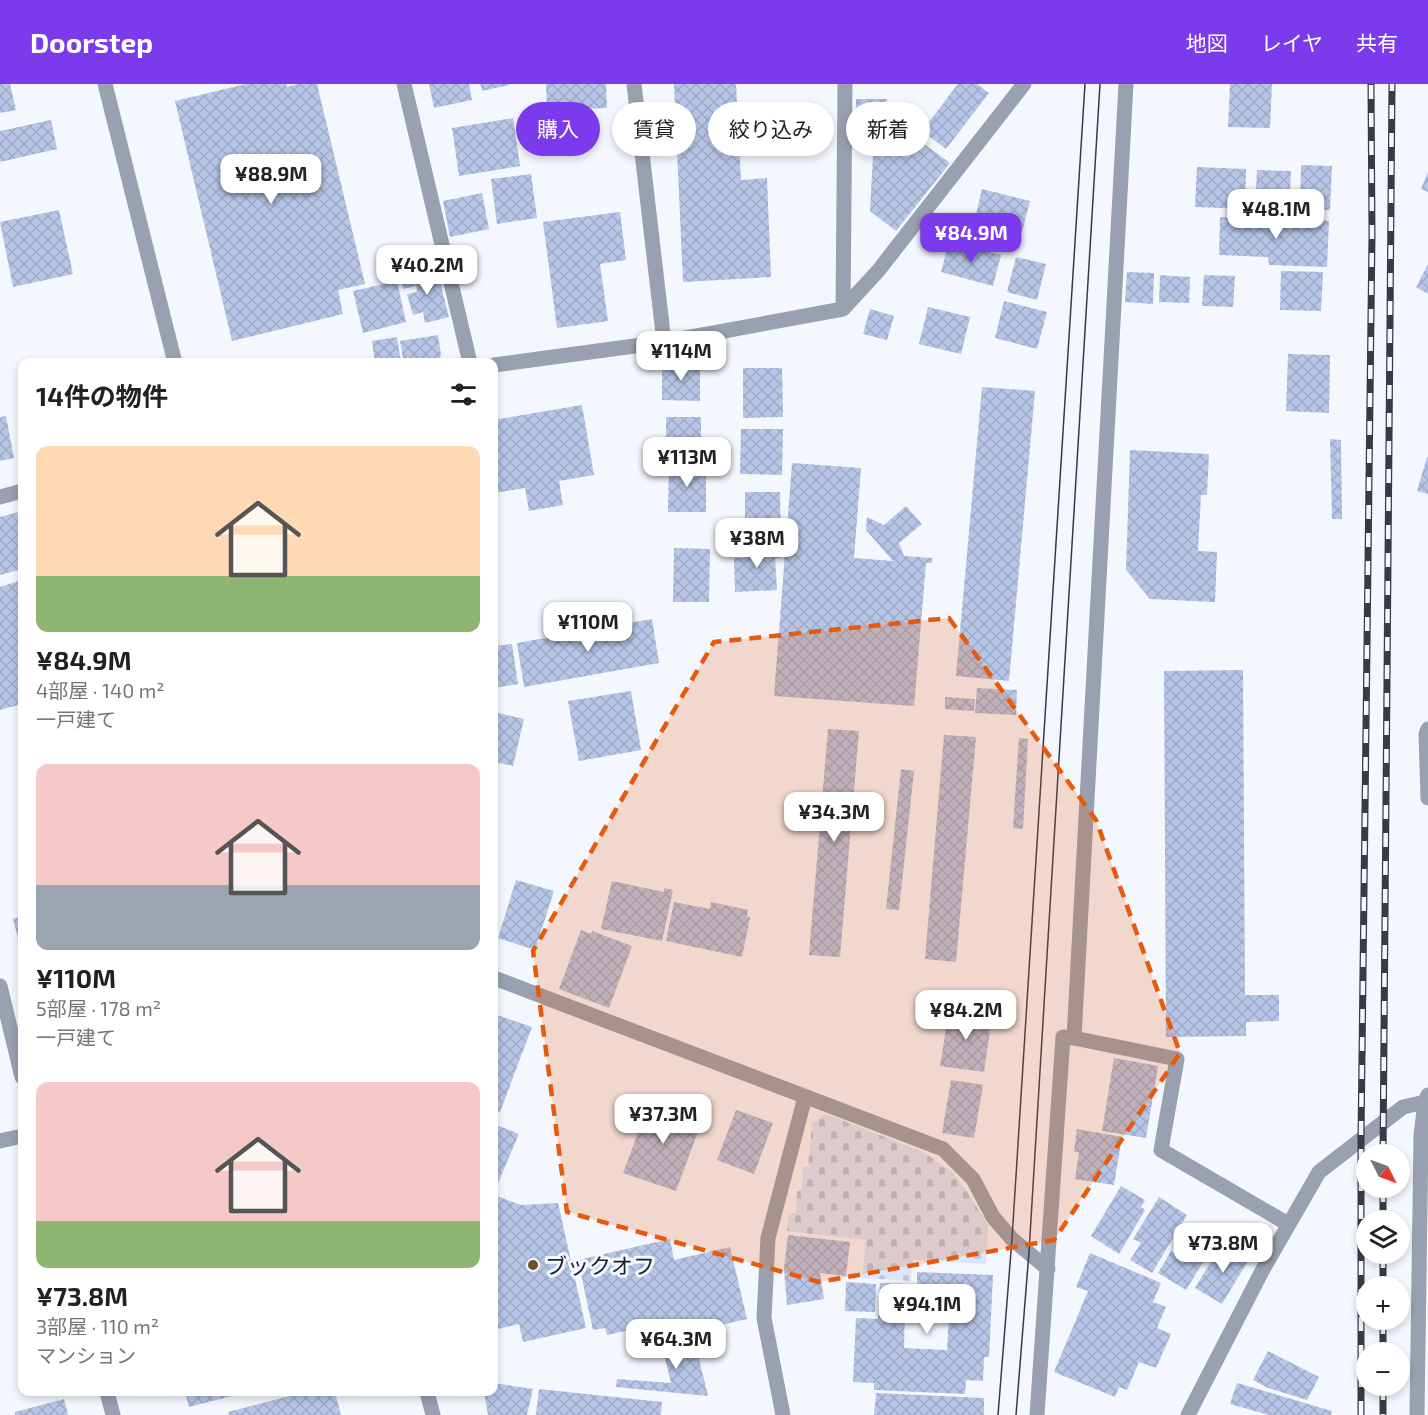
<!DOCTYPE html>
<html lang="ja">
<head>
<meta charset="utf-8">
<style>
  :root { --surface:#fff; --page:#f6f6f6; --text:#202124; --muted:#757577; --accent:#7c3aed }
  body { margin:0; font-family:"Exo 2","Noto Sans JP",sans-serif; background:var(--page); color:var(--text); height:100vh; display:flex; flex-direction:column; font-size:22px; white-space:nowrap }
  * { box-sizing:border-box; margin:0 }
  p { font-size:20px; color:var(--muted) }
  .icon { flex:none; width:33px; height:33px; fill:none; stroke:currentColor; stroke-width:2; stroke-linecap:round; stroke-linejoin:round }
  .map { position:relative; flex:1; overflow:hidden }
  .sheet { position:absolute; left:18px; top:274px; width:480px; height:1038px; display:flex; flex-direction:column; background:var(--surface); border-radius:12px; box-shadow:0 3px 9px #0003 }
  .sheet>* { flex:none }
  .hud { position:absolute; left:516px; top:18px; width:570px; height:54px; display:flex; gap:12px }
  .needle { width:39px; rotate:132deg }
  .buttons { position:absolute; left:1356px; top:1060px; display:grid; gap:12px }
  .buttons a { display:grid; place-items:center; width:54px; height:54px; border-radius:50%; background:var(--surface); box-shadow:0 3px 9px #0003; font-size:30px }
  .price { position:absolute; translate:-50% -51px; padding:0 14px; border-radius:12px; background:#fff; color:#222; font-size:20px; line-height:39px; filter:drop-shadow(0 2px 3px #0008) }
  .price::after { content:''; position:absolute; left:50%; top:36px; width:18px; height:14px; margin-left:-9px; background:inherit; clip-path:polygon(0 0,100% 0,50% 100%) }
  .price.on { background:var(--accent); color:#fff }
  ul { padding:0; list-style:none }
  li { display:grid; align-content:center; gap:12px; height:318px; padding:0 18px }
  li span { display:grid; place-items:center; height:186px; border-radius:12px; color:#555 }
  li>.icon { margin-inline-start:auto }
  span .icon { width:108px; height:108px; fill:#fffc; stroke-width:1 }
  li b { font-size:26px }
  h2 { display:flex; justify-content:space-between; align-items:center; height:72px; padding:0 18px; font-size:26px }
  .chip { padding:0 21px; border-radius:27px; background:var(--surface); box-shadow:0 3px 9px #0003; font-size:21px; line-height:54px }
  .chip.on { background:var(--accent); color:#fff }
  header { display:flex; align-items:center; gap:36px; box-sizing:border-box; height:84px; padding:0 30px; background:var(--accent); color:#fff }
  header strong { font-size:28px }
  nav { display:flex; gap:33px; margin-inline-start:auto; font-size:21px }
  .map>svg:first-child { display:block }
  .cemetery { fill:url(#cemetery-stones) }
  .building { fill:url(#building-cross-hatch); fill-rule:evenodd }
  .lines { fill:none; stroke-linecap:round; stroke-linejoin:round }
  .minor { stroke:#99a0af; stroke-width:15 }
  .tram { stroke:#363b46; stroke-width:1.5 }
  .rail-casing { stroke:#363b46; stroke-width:7 }
  .rail { stroke:#f4f7fe; stroke-width:4.5; stroke-dasharray:14; stroke-linecap:butt }
  .marked { fill:#e8590c; fill-opacity:0.2; stroke:#e8590c; stroke-width:4.5; stroke-dasharray:12 8; stroke-linejoin:round }
  .poi-dot { fill:#685322; stroke:#f4f7fe; stroke-width:2 }
  .labels { text-anchor:middle; dominant-baseline:central; stroke-width:6; stroke-linejoin:round; paint-order:stroke }
  .poi-label { font-size:22px; fill:#1a1f2b; stroke:#f4f7fe; text-anchor:start }
</style>
</head>
<body>
<header>
<strong>Doorstep</strong>
<nav><a>地図</a><a>レイヤ</a><a>共有</a></nav>
</header>
<div class="map">
<svg width="1428" height="1331" viewBox="0 0 1428 1331">
  <defs>
    <pattern id="cemetery-stones" width="16" height="16" patternUnits="userSpaceOnUse" patternTransform="scale(1.5)"><rect width="16" height="16" fill="#dbe6fe"/><path d="M2 7V4a2 2 0 0 1 4 0v3zM10 15v-3a2 2 0 0 1 4 0v3z" fill="#bbc5da"/></pattern>
    <pattern id="building-cross-hatch" width="8" height="8" patternUnits="userSpaceOnUse" patternTransform="scale(1.5)"><rect width="8" height="8" fill="#b7c6e7"/><path d="M0 0l8 8M0 8l8-8" fill="none" stroke="#9daac6"/></pattern>
  </defs>
  <rect width="100%" height="100%" fill="#f4f7fe"/>
  <path class="cemetery" d="M826,1030L923,1068L952,1088L964,1103L988,1141L986,1180L913,1176L911,1197L862,1194L866,1156L787,1147L789,1129H796L797,1107L802,1106L803,1083H808L812,1039Z"/>
  <path class="building" d="M0,0H10L16,26L0,29Z
    M246,0H286L287,3L298,0H317L365,200L338,206L343,230L232,257L175,17Z
    M429,0H469L472,16L434,24Z
    M480,0H509V1L482,7Z
    M546,0H606L607,24L547,26Z
    M674,0H736L741,96L767,94L771,193L683,198Z
    M958,0H977L989,9L946,65L922,47Z
    M1230,0H1272L1270,44L1228,43Z
    M856,15H887L886,38L856,37Z
    M513,34L520,82L459,92L452,44Z
    M51,36L57,65L0,78V47Z
    M874,54L923,59L950,79L896,147L870,127Z
    M1301,81L1332,82L1330,126L1300,125Z
    M1197,83L1246,85L1245,125L1195,123Z
    M1257,86L1291,87L1289,125L1255,124Z
    M1428,88V108L1421,105Z
    M531,90L537,134L497,140L491,95Z
    M982,105L1030,117L1020,155L973,143Z
    M482,109L489,145L450,153L443,117Z
    M59,126L73,190L13,203L0,138Z
    M620,128L626,176L600,180L608,237L557,244L543,138Z
    M1220,133L1329,137L1327,183L1269,181L1268,173L1219,171Z
    M949,158L1001,171L993,202L941,188Z
    M1016,173L1046,180L1037,216L1007,208Z
    M1428,180V210L1416,203Z
    M437,186L449,233L425,239L423,228L413,231L407,210L417,208L416,202L403,205L401,195Z
    M1281,187L1323,188L1321,227L1280,226Z
    M1127,188L1154,189L1153,220L1125,218Z
    M1160,191L1190,193L1189,219L1159,218Z
    M1204,191L1235,192L1233,223L1202,222Z
    M397,197L406,238L363,249L353,207Z
    M1004,217L1047,228L1037,265L995,254Z
    M928,223L970,233L961,270L919,260Z
    M870,225L894,232L887,256L863,250Z
    M438,251L441,271L437,279H404L400,257Z
    M397,253L401,279H375L372,257Z
    M1288,270L1330,271L1329,329L1286,327Z
    M662,279H700V317L662,316Z
    M743,284H782L783,333L743,334Z
    M982,303L1035,307L1009,597L956,592Z
    M582,321L594,391L559,397L563,421L529,427L525,404L494,409V336Z
    M6,332L14,374L0,377V333Z
    M666,333H701V372H666Z
    M741,345H783L782,391L740,390Z
    M1330,355L1341,356L1342,435H1332Z
    M1130,366L1209,370L1207,411H1201L1198,467L1217,468L1215,518L1150,515L1126,486Z
    M1427,373H1428V410L1417,407Z
    M669,379L706,380V428H668Z
    M792,379L861,384L854,474L893,477L866,446L867,433L884,441L906,422L922,440L899,459L904,472L932,474V479H926L914,622L774,612Z
    M745,408H780L781,458L745,459Z
    M22,427V485L0,491V433Z
    M779,461L780,474H775L777,506L735,508L734,474H745V463Z
    M674,464L710,465L709,518H673Z
    M22,496V620L0,626V503Z
    M652,535L659,579L524,603L517,559Z
    M512,560L518,600L494,604V562Z
    M1243,586L1245,911H1279V937L1246,938V952L1166,953L1164,587Z
    M977,604L1017,606L1016,631L975,629Z
    M631,607L641,666L579,677L568,617Z
    M945,613L975,615L974,627L945,625Z
    M494,628L524,635L513,682L494,678Z
    M828,645L859,647L840,873L809,871Z
    M944,651L976,653L956,878L925,875Z
    M1019,654L1028,655L1023,745L1013,744Z
    M901,685L914,687L899,826L886,825Z
    M516,796L554,807L535,866L498,854Z
    M612,797L664,808V804L673,806L662,857L601,845Z
    M674,818L710,825L711,818L748,826L747,833H750L742,873L666,857Z
    M22,832V870L13,835Z
    M581,846L591,850L592,847L632,862L609,924L559,905Z
    M949,926L992,932L984,988L940,982Z
    M494,930L532,943L500,1028L494,1026Z
    M1114,974L1158,982L1146,1054L1102,1047Z
    M951,996L983,1001L974,1054L942,1049Z
    M651,1014L703,1034L676,1107L623,1089Z
    M736,1026L773,1039L754,1090L717,1076Z
    M494,1040L519,1050L494,1108Z
    M1077,1045L1122,1053L1114,1101L1075,1095L1079,1068H1074Z
    M1121,1102L1145,1116L1141,1123L1145,1126L1119,1170L1091,1152Z
    M494,1111L521,1121L558,1119L586,1244L523,1258L519,1240L494,1246Z
    M1159,1113L1187,1131L1152,1189L1130,1176L1141,1159L1133,1155Z
    M1194,1139L1218,1154L1186,1206L1158,1189L1171,1167L1175,1170Z
    M788,1151L850,1158L846,1192L820,1189L824,1215L787,1221L784,1185Z
    M670,1155L674,1176L730,1163L747,1235L652,1257L648,1242L607,1251L605,1244L593,1246L578,1176Z
    M1230,1159L1251,1172L1222,1220L1195,1204L1212,1176L1218,1180Z
    M1090,1169L1161,1199L1153,1218L1166,1223L1157,1244L1171,1250L1156,1284L1139,1278L1127,1306L1119,1303L1115,1313L1054,1288L1088,1207L1076,1203Z
    M917,1188L993,1191L989,1273H984L983,1297L966,1296L965,1310L874,1306V1299L853,1298L856,1234L878,1235L880,1199L917,1200ZM905,1226H916V1230L949,1231L947,1266L904,1264Z
    M846,1198L876,1200L875,1228L845,1227Z
    M693,1250L708,1312L616,1303L617,1295L671,1299L661,1258Z
    M1268,1267L1319,1293L1307,1316L1268,1304L1253,1296Z
    M494,1299L533,1305L527,1331H488L484,1308H494Z
    M1237,1299L1332,1327L1331,1331H1269L1230,1320Z
    M539,1305L662,1318L661,1331H536Z
    M185,1308H235L236,1311L189,1323Z
    M305,1308H335L341,1331H229L228,1328Z
    M876,1309L984,1314V1331H874Z
    M64,1315L68,1331H15V1328Z"/>
  <g class="lines">
    <path class="minor" d="M105,0L175,279
      M404,0L470,279
      M634,0L664,258
      M843,225L845,0
      M494,281L664,258L843,225L878,187L1024,0
      M0,413L22,407
      M1428,645L1426,650L1428,714
      M494,894L943,1065L973,1095L993,1133L1012,1155L1048,1185
      M0,902L22,993
      M1074,954L1177,975L1161,1066L1288,1140
      M0,1057L22,1052
      M107,1308L113,1331
      M427,1308L433,1331
      M783,1331L764,1234L768,1154L805,1013
      M1037,1331L1063,953L1074,954L1126,0
      M1188,1331L1262,1187L1319,1088L1403,1023L1425,1018L1428,1011
      M1417,1331L1421,1051L1425,1018"/>
    <path class="tram" d="M998,1331L1012,1155L1085,0
      M1016,1331L1029,1168L1100,0"/>
    <defs>
      <path id="rail" d="M1383,1071L1392,0
        M1383,1104V1137
        M1383,1170V1203
        M1383,1236V1269
        M1383,1302V1331
        M1361,1331V1054L1372,150L1371,0"/>
    </defs>
    <use href="#rail" class="rail-casing"/>
    <use href="#rail" class="rail"/>
  </g>
  <path class="marked" d="M949,534L1096,736L1180,969L1054,1156L819,1198L567,1128L533,867L714,558Z"/>
  <circle class="poi-dot" cx="533" cy="1181" r="6"/>
  <g class="labels">
    <g class="poi-label">
      <text x="545" y="1181">ブックオフ</text>
    </g>
  </g>
</svg>
<div class="buttons">
<a><svg class="needle" viewBox="-14 -14 28 28"><path d="M0-13l5 13h-10z" fill="#e53935"/><path d="M0 13l5-13h-10z" fill="#757577"/></svg></a>
<a><svg class="icon" aria-label="layers" viewBox="0 0 24 24"><path d="M12 4l9 5-9 5-9-5zM3 14l9 5 9-5"/></svg></a>
<a>+</a>
<a>−</a>
</div>
<b class="price" style="left:271px;top:121px">¥88.9M</b>
<b class="price" style="left:1276px;top:156px">¥48.1M</b>
<b class="price on" style="left:971px;top:180px">¥84.9M</b>
<b class="price" style="left:427px;top:212px">¥40.2M</b>
<b class="price" style="left:681px;top:298px">¥114M</b>
<b class="price" style="left:687px;top:404px">¥113M</b>
<b class="price" style="left:757px;top:485px">¥38M</b>
<b class="price" style="left:588px;top:569px">¥110M</b>
<b class="price" style="left:834px;top:759px">¥34.3M</b>
<b class="price" style="left:966px;top:957px">¥84.2M</b>
<b class="price" style="left:663px;top:1061px">¥37.3M</b>
<b class="price" style="left:1223px;top:1190px">¥73.8M</b>
<b class="price" style="left:927px;top:1251px">¥94.1M</b>
<b class="price" style="left:676px;top:1286px">¥64.3M</b>
<div class="hud">
<a class="chip on">購入</a>
<a class="chip">賃貸</a>
<a class="chip">絞り込み</a>
<a class="chip">新着</a>
</div>
<section class="sheet">
<h2>14件の物件<svg class="icon" aria-label="filters" viewBox="0 0 24 24"><path d="M4 7h16M4 17h16"/><circle cx="9" cy="7" r="2"/><circle cx="15" cy="17" r="2"/></svg></h2>
<ul>
<li><span style="background:linear-gradient(#ffd9b3 70%,#8fb573 0)"><svg class="icon" aria-label="home" viewBox="0 0 24 24"><path d="M3 11l9-7 9 7M6 9v11h12V9"/></svg></span><div><b>¥84.9M</b><p>4部屋 · 140 m²</p><p>一戸建て</p></div></li>
<li><span style="background:linear-gradient(#f6c9c9 65%,#9aa5b1 0)"><svg class="icon" aria-label="home" viewBox="0 0 24 24"><path d="M3 11l9-7 9 7M6 9v11h12V9"/></svg></span><div><b>¥110M</b><p>5部屋 · 178 m²</p><p>一戸建て</p></div></li>
<li><span style="background:linear-gradient(#f6c9c9 75%,#8fb573 0)"><svg class="icon" aria-label="home" viewBox="0 0 24 24"><path d="M3 11l9-7 9 7M6 9v11h12V9"/></svg></span><div><b>¥73.8M</b><p>3部屋 · 110 m²</p><p>マンション</p></div></li>
</ul>
</section>
</div>
</body>
</html>
